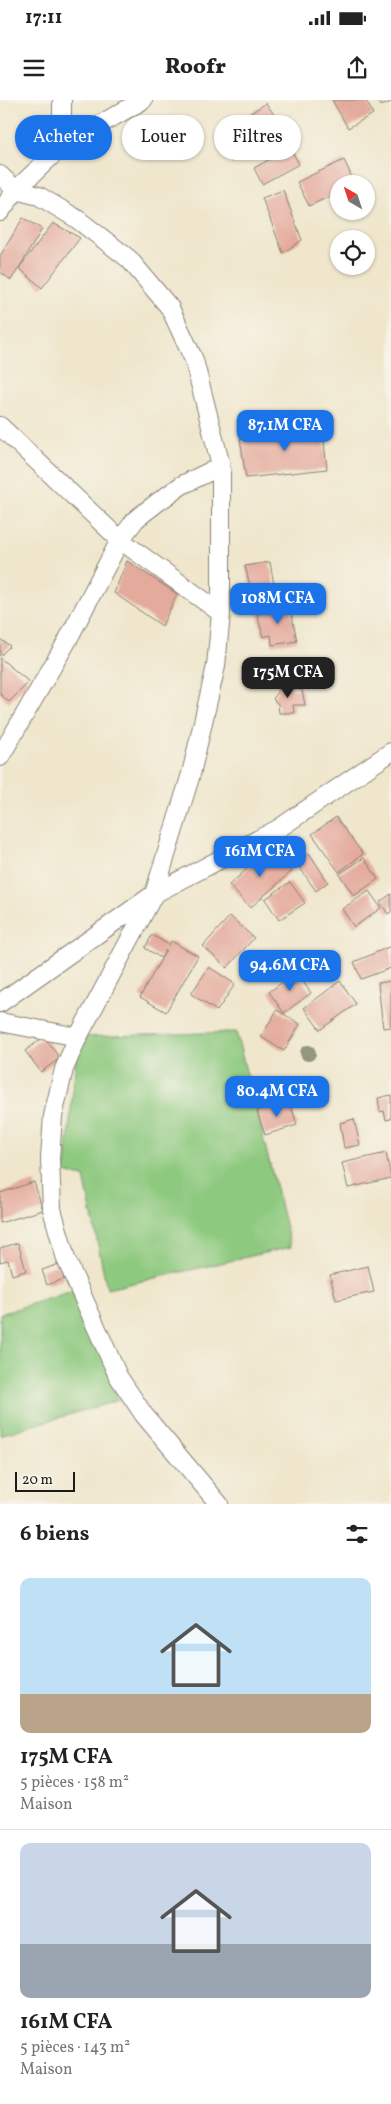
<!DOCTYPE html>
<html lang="fr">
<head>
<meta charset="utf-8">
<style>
  :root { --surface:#fff; --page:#f6f6f6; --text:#222; --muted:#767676; --line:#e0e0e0; --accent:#1a73e8 }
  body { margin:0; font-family:Vollkorn,serif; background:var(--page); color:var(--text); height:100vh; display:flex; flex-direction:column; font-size:19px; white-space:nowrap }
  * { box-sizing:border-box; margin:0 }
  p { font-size:16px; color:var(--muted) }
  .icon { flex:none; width:28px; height:28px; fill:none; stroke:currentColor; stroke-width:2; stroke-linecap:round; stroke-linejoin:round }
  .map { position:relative; height:1404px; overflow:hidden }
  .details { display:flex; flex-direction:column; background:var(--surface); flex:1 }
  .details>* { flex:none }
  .top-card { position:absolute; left:15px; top:15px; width:361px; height:45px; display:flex; gap:10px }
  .needle { width:32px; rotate:321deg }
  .fabs { position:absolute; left:330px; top:75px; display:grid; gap:10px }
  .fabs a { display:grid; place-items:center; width:45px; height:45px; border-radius:50%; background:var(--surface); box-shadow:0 1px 4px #0004; font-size:25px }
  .scale { position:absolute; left:15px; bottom:12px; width:60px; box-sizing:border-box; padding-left:5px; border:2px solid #1c1c1c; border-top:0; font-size:14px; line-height:18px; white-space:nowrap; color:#1c1c1c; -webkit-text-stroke:4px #f7f3e8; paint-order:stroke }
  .price { position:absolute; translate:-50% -42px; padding:0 11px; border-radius:10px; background:var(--accent); color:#fff; font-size:16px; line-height:32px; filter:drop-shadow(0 1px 2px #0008) }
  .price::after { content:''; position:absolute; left:50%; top:30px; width:15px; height:11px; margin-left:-8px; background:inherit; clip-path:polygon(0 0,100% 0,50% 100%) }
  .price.active { background:#222; color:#fff }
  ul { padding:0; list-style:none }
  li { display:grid; align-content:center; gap:10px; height:265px; padding:0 20px }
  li+li { border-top:1px solid var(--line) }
  li span { display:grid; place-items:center; height:155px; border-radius:10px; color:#555 }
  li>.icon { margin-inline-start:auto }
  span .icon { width:90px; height:90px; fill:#fffc; stroke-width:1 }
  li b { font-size:21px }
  h2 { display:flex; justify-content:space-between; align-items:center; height:60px; padding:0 20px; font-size:21px }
  .tag { padding:0 18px; border-radius:22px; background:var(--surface); box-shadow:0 1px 4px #0004; font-size:18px; line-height:45px }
  .tag.active { background:var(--accent); color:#fff }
  .status { display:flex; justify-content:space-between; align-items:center; height:35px; padding:0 25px; background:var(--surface); direction:ltr }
  .status svg { height:14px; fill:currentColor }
  header { display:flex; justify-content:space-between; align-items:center; height:65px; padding:0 20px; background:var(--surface); font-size:22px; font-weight:800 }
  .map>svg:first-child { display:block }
  .green { fill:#8dc97f; stroke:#54724e }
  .building { fill:#e4aa9c }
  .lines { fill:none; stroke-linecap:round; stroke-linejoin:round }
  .street-casing { stroke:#868174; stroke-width:20 }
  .street { stroke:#fff; stroke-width:18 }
  .tree { fill:#91987e }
</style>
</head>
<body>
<div class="status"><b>17:11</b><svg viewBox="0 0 49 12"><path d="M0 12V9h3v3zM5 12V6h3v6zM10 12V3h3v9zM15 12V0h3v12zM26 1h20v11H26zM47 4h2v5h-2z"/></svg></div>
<header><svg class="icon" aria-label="menu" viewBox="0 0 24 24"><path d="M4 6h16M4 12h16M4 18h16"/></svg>Roofr<svg class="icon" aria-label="share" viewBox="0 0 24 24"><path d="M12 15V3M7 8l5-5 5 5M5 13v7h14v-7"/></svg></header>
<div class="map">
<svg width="391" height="1404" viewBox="0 0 391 1404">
  <rect width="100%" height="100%" fill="#f7f3e8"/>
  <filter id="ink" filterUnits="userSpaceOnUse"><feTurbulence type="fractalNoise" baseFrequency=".02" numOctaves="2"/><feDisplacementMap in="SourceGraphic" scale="10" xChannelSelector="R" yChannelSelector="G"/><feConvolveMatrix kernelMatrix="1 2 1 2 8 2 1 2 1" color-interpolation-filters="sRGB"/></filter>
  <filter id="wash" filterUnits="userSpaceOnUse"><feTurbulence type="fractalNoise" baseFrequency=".0096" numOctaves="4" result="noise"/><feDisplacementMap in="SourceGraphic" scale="20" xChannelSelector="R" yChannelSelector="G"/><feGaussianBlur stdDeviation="1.12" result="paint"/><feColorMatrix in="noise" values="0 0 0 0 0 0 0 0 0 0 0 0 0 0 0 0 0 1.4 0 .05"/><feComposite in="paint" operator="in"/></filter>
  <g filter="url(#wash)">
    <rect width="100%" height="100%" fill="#efe6cc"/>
    <path class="green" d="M236,932L291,1147L107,1189L84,1077L65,1073L78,937Z
      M78,1189L119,1300L0,1335V1214Z"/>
    <g id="blocks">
      <path class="building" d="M332,0H366L373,14L348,28Z
        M379,0H391V2L381,6Z
        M266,3L283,28L231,62L215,37Z
        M290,48L299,64L262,84L254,68Z
        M344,60L355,84H339V92L309,106L297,82Z
        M283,90L302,140L283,153L262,98Z
        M23,118L42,129L19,168L53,123L80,138L42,188L19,168L11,180L0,172V156Z
        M322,324L327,369L246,378L240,338Z
        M127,461L177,494L162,526L114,493Z
        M270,462L277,503L257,513L245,466Z
        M290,506L297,541L272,545L271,535L263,537L257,513Z
        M0,539L10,546L0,556Z
        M0,558L29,582L9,602L0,594Z
        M292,585V589L302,590L305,605H293L294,613H279L278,604L273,599L277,593L278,586Z
        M336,717L363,754L339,772L312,734Z
        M271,748L292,771L250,808L229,785Z
        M309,753L328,782L316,791L296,762Z
        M364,758L378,779L354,796L339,774Z
        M290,782L305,803L279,820L265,799Z
        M369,791L381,808L354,827L342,809Z
        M391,794V812L388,814L380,802Z
        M230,816L254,838L227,868L203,846Z
        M152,835L169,845L171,841L198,856L166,912L140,897L166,850L161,858L145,848Z
        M391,846V868L361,879L354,862Z
        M209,867L235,884L217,911L191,894Z
        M296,872L311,893L284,913L269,892Z
        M340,881L356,904L320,930L304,908Z
        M391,881V927L383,928L378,883Z
        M277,910L300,924L284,951L261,937Z
        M44,937L60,958L41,972L25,951Z
        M391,995V1019L386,1020L384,1011L380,1012L378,998Z
        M290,1002L297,1025L265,1035L257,1011Z
        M354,1019L360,1045L344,1048L340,1023Z
        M386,1053L391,1078L348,1088L342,1063Z
        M34,1082L43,1110L0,1123V1093Z
        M18,1143L26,1171L12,1175L8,1160L0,1162V1148Z
        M59,1164L64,1179L47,1185L42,1170Z
        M368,1166L374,1192L336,1200L330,1175Z"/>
    </g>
  </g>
  <g filter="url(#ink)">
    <use href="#blocks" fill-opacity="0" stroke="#868174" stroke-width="1"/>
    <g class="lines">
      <defs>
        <path id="street" d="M62,0V46
          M0,75L16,90L39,96L77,119L129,159L170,208L194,260L221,366V513L216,566L191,674L154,794L78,937L64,969L53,1016L50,1058L52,1109L66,1159L118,1276L144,1315L219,1404
          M0,112L16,90L62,46L143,0
          M0,326L120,440L221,513
          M0,657L66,543L120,440L136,419L158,402L182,385L221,366
          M0,903L154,794L278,729L391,652
          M0,922L78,937"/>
      </defs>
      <use href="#street" class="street-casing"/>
      <use href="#street" class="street"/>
    </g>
    <circle class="tree" cx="308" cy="953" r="8"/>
  </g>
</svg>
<div class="fabs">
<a><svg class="needle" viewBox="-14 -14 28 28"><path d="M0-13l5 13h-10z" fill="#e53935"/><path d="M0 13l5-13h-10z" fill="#767676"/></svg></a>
<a><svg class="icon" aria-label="locate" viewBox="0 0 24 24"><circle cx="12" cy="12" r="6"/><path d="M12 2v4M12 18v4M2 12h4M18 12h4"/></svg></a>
</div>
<div class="scale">20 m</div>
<b class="price" style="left:285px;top:352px">87.1M CFA</b>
<b class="price" style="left:278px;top:525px">108M CFA</b>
<b class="price active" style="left:288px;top:599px">175M CFA</b>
<b class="price" style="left:260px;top:778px">161M CFA</b>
<b class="price" style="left:290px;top:892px">94.6M CFA</b>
<b class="price" style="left:277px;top:1018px">80.4M CFA</b>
<div class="top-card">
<a class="tag active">Acheter</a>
<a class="tag">Louer</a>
<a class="tag">Filtres</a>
</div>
</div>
<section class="details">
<h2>6 biens<svg class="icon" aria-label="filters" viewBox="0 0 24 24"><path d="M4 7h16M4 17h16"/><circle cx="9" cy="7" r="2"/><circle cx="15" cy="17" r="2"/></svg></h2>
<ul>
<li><span style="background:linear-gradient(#bfe0f5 75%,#b9a48a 0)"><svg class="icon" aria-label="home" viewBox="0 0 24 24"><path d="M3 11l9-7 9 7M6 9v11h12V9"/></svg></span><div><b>175M CFA</b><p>5 pièces · 158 m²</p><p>Maison</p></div></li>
<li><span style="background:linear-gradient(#c9d6e8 65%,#9aa5b1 0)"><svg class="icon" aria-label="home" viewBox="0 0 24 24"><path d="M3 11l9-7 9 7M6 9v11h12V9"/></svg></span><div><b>161M CFA</b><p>5 pièces · 143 m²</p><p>Maison</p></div></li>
</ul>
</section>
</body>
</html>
